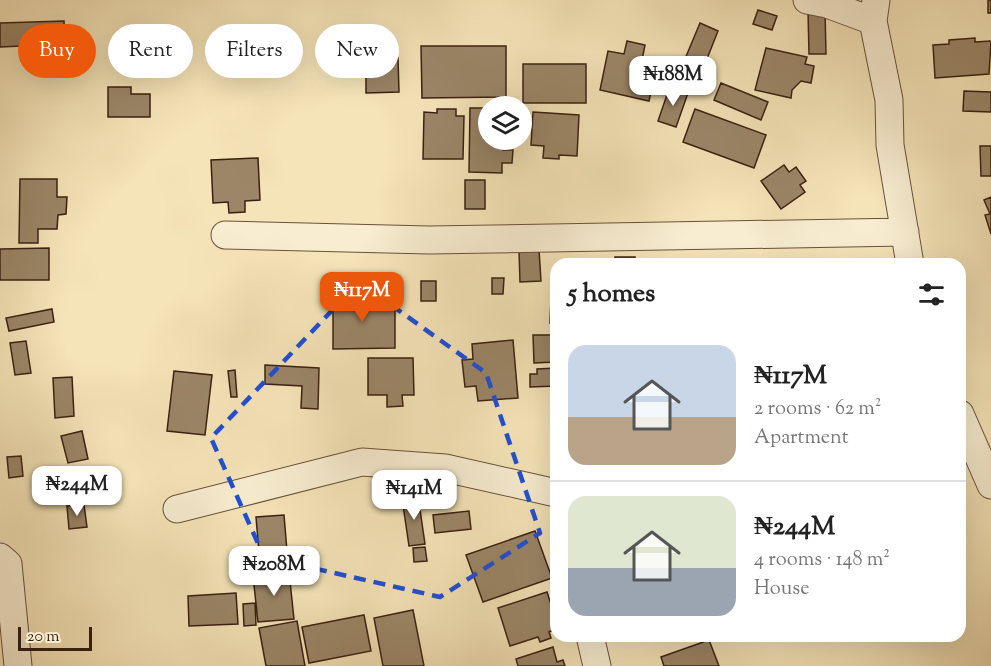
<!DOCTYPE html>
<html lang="en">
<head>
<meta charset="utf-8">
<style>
  :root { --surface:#fff; --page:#f6f6f6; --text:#222; --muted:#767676; --line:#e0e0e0; --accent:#ea580c }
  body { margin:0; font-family:"Sorts Mill Goudy",serif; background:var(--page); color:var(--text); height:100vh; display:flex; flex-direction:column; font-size:22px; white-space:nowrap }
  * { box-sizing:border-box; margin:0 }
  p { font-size:20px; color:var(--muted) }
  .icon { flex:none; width:33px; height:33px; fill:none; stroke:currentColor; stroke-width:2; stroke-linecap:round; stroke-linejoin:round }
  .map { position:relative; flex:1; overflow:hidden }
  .panel { position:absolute; left:550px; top:258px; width:416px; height:384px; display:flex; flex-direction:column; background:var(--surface); border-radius:18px; box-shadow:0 6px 24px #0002 }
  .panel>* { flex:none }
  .guide { position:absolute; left:18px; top:24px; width:442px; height:54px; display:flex; gap:12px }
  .buttons { position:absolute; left:478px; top:96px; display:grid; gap:12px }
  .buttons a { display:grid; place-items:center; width:54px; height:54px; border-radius:50%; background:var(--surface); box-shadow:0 6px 24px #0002; font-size:30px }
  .scale { position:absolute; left:18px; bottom:15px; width:74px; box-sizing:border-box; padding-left:6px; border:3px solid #3a2011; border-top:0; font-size:16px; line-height:21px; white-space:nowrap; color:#3a2011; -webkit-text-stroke:4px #f8edd1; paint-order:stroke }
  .price { position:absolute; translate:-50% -51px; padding:0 14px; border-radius:12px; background:#fff; color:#222; font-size:20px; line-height:39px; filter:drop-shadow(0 2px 3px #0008) }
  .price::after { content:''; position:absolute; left:50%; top:36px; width:18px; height:14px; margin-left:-9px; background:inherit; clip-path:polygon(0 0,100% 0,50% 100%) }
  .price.current { background:var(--accent); color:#fff }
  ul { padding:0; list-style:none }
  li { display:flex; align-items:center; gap:18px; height:150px; padding:0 18px }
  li+li { border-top:2px solid var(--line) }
  li span { display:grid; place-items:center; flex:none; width:168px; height:120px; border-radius:18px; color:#555 }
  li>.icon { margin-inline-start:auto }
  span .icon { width:72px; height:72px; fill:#fffc; stroke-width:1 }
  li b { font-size:26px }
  h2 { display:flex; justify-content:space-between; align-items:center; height:72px; padding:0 18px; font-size:26px }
  .pill { padding:0 21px; border-radius:27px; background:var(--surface); box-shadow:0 6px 24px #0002; font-size:21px; line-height:54px }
  .pill.current { background:var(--accent); color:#fff }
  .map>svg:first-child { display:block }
  .building { fill:#9b8668; stroke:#3a2011; stroke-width:1.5 }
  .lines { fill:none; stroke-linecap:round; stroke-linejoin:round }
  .street-casing { stroke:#69513b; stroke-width:29 }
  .street { stroke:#f8edd1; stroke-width:27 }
  .marked { fill:none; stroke:#1d4ed8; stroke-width:4.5; stroke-dasharray:12 8; stroke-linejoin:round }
</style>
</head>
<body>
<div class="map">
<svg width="991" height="666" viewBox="0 0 991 666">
  <rect width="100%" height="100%" fill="#f5e4b8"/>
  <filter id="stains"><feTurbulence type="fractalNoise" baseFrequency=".00333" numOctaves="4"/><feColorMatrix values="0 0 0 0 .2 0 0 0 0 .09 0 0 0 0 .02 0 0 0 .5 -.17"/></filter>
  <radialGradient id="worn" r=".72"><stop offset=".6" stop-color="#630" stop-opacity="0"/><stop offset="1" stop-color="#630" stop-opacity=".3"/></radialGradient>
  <path class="building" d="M988,0H991V13H988Z
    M758,10L777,16L772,30L753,24Z
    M808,11H825L826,54H809Z
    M64,21L65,44L0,47V23Z
    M700,23L718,31L701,74L682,66Z
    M975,38V42L991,41L989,74L935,78L933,45L949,44V40Z
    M627,41L645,45L642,60L657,63L649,101L600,90L608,51L624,54Z
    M421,46H506V97L422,98Z
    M766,48L807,57L805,64L814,66L811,83L801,81L792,90L791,98L755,90Z
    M366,58H398L399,92L366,93Z
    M523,64H586V103H523Z
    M721,83L768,102L761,120L714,100Z
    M670,86L688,93L676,127L658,121Z
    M108,87H131V94H150V117H108Z
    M964,91L991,92V112L963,111Z
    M470,108H489V140H504L503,150H513L512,163H502V173L469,172Z
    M437,109H456V116H464L463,159H423L424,112L437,113Z
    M695,109L766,135L754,168L683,142Z
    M533,112L579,115L577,156L559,155V159L543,158L544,146L531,145Z
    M980,146H991V176H981Z
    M258,158L260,200L245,201V212L229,213L228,202L213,203L211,160Z
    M784,165L789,172L796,167L806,181L800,185L805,192L781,209L761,181Z
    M20,179H57V197H67L66,214L58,215L57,229H38V243H19Z
    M465,180H485V209H465Z
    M991,197V234L985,215L990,214L984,200Z
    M49,248V280H0V249Z
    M539,250L541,281L520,282L519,251Z
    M615,257H635V264H615Z
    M552,273H556V324L550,323Z
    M492,278H504L503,294H492Z
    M421,281H436V301H421Z
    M333,291H353V297H379V308L395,307V348L333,349Z
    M52,309L54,322L9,331L6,318Z
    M533,335H556V362L534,363Z
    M513,340L518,398L478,401L476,386L465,387L462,360L473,359L472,344Z
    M26,341L31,373L15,375L10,343Z
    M368,358H413L414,395H402L403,406L387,407V395H368Z
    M265,365L319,368L318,409L301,408L302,386L265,384Z
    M556,368V386L530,387V374H537V369Z
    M235,370L237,397H231L228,371Z
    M174,371L212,375L205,435L167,431Z
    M72,377L74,416L55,418L53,378Z
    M82,431L88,459L68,463L61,436Z
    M21,456L23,476L9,478L7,457Z
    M418,496L425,544L409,546L402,498Z
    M84,505L87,527L69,529L67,506Z
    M469,511L471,529L435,533L433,515Z
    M284,515L288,563L260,565L256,517Z
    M535,531L552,578L483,602L466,555Z
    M425,547L427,561L414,562L413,548Z
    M289,572L294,619L258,622L253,576Z
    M547,592L556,620V629L549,632L551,638L540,642L538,637L510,646L498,608Z
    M236,593L238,624L189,626L188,596Z
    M255,603L256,625L244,626L243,604Z
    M413,610L424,666H383L374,618Z
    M364,615L371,651L309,663L302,627Z
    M297,621L305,666H266L259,628Z
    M709,640L719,666H664L661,657Z
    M553,647L557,662L563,660L565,666H518L516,659Z"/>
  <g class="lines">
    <defs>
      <path id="street" d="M807,0L827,4L873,21
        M876,0L873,21L889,100L890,145L910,264
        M225,235L429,240L905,232
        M960,414L991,485
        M177,509L362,462L445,468L556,493
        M0,557L8,564L18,666
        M590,636L597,666"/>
    </defs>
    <use href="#street" class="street-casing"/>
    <use href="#street" class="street"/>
  </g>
  <path class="marked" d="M359,282L486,373L540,533L440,597L264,557L211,438Z"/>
  <rect width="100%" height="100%" filter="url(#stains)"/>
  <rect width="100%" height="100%" fill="url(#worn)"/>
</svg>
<div class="buttons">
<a><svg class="icon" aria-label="layers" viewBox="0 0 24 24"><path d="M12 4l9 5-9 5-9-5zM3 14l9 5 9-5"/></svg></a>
</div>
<div class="scale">20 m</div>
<b class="price" style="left:673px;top:107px">₦188M</b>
<b class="price current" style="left:362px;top:323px">₦117M</b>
<b class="price" style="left:77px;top:517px">₦244M</b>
<b class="price" style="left:414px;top:521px">₦141M</b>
<b class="price" style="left:274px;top:597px">₦208M</b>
<div class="guide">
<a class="pill current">Buy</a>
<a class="pill">Rent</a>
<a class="pill">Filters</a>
<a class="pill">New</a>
</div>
<section class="panel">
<h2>5 homes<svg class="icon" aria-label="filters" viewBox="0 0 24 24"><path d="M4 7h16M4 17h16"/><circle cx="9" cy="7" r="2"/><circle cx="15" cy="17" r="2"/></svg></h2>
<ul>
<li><span style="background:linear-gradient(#c9d6e8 60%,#b9a48a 0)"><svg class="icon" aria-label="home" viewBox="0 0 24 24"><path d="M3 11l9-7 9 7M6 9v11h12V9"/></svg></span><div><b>₦117M</b><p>2 rooms · 62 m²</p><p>Apartment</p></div></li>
<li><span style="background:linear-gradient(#dfe7d0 60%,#9aa5b1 0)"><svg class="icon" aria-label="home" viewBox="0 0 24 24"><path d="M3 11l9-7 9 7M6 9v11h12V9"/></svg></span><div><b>₦244M</b><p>4 rooms · 148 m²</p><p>House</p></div></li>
</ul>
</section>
</div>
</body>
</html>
